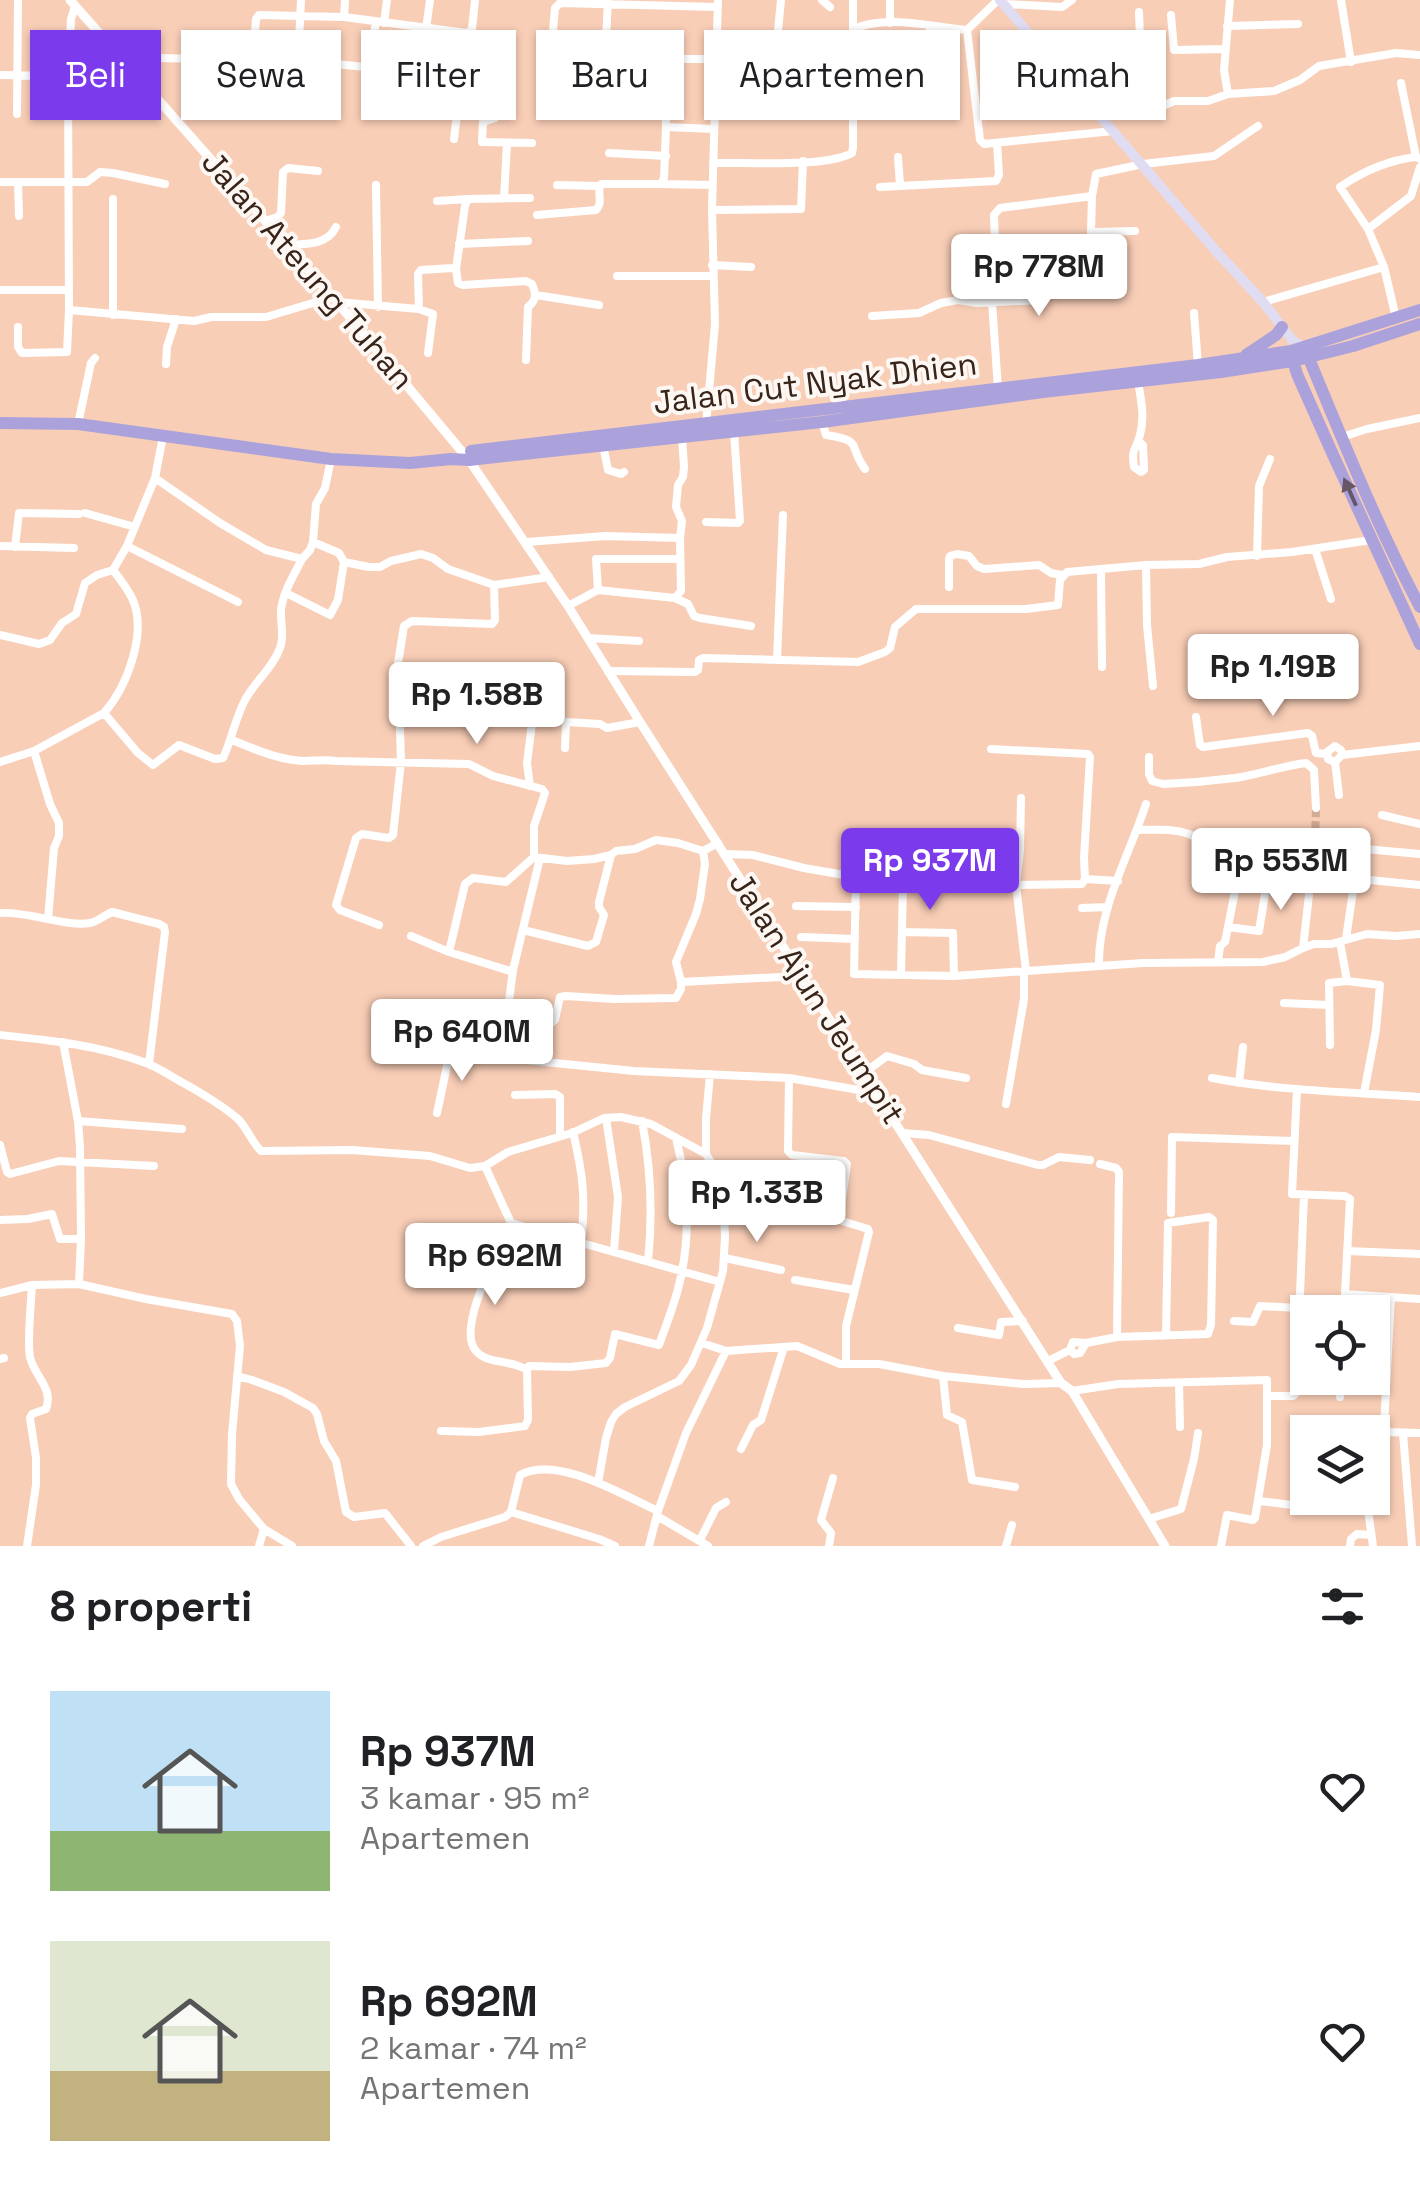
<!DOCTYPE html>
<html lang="id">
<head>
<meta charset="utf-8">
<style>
  :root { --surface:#fff; --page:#f6f6f6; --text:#202124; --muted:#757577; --accent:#7c3aed }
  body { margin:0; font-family:"Space Grotesk",sans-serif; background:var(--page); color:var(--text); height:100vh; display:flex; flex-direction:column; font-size:38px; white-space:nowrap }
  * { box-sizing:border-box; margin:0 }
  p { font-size:32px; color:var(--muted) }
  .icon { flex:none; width:55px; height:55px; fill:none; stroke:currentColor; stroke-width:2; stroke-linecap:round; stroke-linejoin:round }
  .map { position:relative; height:1546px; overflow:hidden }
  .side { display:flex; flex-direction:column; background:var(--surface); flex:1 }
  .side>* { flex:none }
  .top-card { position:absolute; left:30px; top:30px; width:1360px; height:90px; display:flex; gap:20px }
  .buttons { position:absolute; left:1290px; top:1295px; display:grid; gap:20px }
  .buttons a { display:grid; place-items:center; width:100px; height:100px; border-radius:0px; background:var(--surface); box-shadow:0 2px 8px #0004; font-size:50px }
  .price { position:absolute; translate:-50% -85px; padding:0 22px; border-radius:10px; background:#fff; color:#222; font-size:32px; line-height:65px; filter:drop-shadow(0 2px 5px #0008) }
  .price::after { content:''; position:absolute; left:50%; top:60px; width:30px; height:22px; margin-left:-15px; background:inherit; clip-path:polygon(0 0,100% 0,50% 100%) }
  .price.current { background:var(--accent); color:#fff }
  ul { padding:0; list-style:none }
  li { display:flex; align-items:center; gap:30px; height:250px; padding:0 50px }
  li span { display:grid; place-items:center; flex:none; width:280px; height:200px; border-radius:0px; color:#555 }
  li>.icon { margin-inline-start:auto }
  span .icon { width:120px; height:120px; fill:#fffc; stroke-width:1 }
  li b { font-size:42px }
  h2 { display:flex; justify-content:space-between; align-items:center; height:120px; padding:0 50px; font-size:42px }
  .pill { padding:0 35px; border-radius:0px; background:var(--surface); box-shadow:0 2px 8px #0004; font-size:35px; line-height:90px }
  .pill.current { background:var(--accent); color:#fff }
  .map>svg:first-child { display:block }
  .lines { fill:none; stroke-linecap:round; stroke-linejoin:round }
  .minor-tunnel { stroke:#d2ac97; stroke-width:8; stroke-dasharray:8 4; stroke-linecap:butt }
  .minor { stroke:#fff; stroke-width:8 }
  .tertiary { stroke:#fff; stroke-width:9 }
  .secondary { stroke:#e0dcf2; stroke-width:10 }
  .trunk { stroke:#aba2dc; stroke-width:12 }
  .oneway { fill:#665667 }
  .labels { text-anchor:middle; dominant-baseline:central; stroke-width:8; stroke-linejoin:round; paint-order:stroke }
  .street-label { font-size:32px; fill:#382419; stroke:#fef8f5 }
</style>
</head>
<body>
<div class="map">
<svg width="1420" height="1546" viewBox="0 0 1420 1546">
  <rect width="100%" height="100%" fill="#f9ceb7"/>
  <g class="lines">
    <path class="minor-tunnel" d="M1315,841L1316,808"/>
    <path class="minor" d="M822,0L830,7
      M890,0V23
      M1341,0L1351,62
      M1005,4L1062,7L1072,0
      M1171,15L1174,50L1225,49
      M344,17L345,0
      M384,23L387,0
      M1227,26L1298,24
      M426,29L430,0
      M853,29V0
      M967,30L980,140L984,144L1113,131
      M253,60L259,64L294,65
      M326,63L365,67L369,65L376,22
      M130,66L157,58L253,60L256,19L259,15L344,17L467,33L472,29L475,0
      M1060,69L1080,58L1131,49C1143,41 1139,26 1139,12
      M929,72L930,27
      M0,75L68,76
      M499,78L495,118L483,122L482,142L532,143
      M1401,83L1416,157L1420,159
      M1228,94L1224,70L1230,0
      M715,97L830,107
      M666,103L596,111L546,109L555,8L560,3L717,7
      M605,110V57L608,0
      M286,113L294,65L298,62L301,0
      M17,114L18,0
      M1100,117L1156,109L1174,101H1208L1228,94L1274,91L1300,80L1319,66L1396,53L1420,55
      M714,129L666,127L664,64L668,59H718L770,66L775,61L781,0
      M454,139L467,33
      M609,153L666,156
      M898,157L900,185
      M713,163C747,162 825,168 852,153L853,147V29C888,14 931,27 967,30L998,0
      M0,182H87L100,172L113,173L165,184
      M18,182L19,216
      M661,184L712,185
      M376,185L378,307
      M557,185L599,186
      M880,187L996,181L999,175L997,143
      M504,198L507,143
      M113,199V315
      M437,201L468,199
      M712,210L801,209L803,161
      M537,215L596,210C604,202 596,192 601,184H661L664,178L666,127
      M266,221L277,217L281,213L283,172L288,168L318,171
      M1368,229L1411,196L1420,167
      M1092,232L1135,231
      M995,242L994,215L1000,208L1092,196
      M459,244L528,241
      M285,245C304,244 327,246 336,227
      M981,261L1047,268L1117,267
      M957,262L958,300
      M712,265L751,267
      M1090,267L1092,196L1096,174L1143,164L1214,156L1258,126
      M456,269L465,206L468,199L530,198
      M617,276H713
      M0,290H68
      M536,295L599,305
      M337,302L419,309L433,314L428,353
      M992,302L998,389
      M1263,302L1384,267
      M419,309L418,274L421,270L453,268L456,269L458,283L463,285L526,281L532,284C536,293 537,300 528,307L526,360
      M69,310L194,321L211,317H266L333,297
      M1194,313L1198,365
      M872,316L919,313L941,303L958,300L977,303L1042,300L1047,268
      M1396,318L1384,267L1368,229L1340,187C1362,172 1389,160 1416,157
      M18,327V347L22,353L67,352L69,310L68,76L71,19L75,6
      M166,364L167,347L176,319
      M1138,382C1141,399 1145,418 1140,435C1136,451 1131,447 1134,467L1141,472L1144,470L1143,445L1138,441
      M822,422L826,435C865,441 847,445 865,469
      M78,424L91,363L95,358
      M706,425L715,324L712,210L718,0
      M1342,437L1367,429L1420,418
      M603,445L608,470L621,474L624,472
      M155,478L220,523L266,550L302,559L310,550L313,542L316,504L325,488L331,459
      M85,513L135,527
      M706,522L738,523L740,521L734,432
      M313,542L339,553L344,562L369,567H380L391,561L421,554L433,558L448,569L494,585L549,577
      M527,542L605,536L680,538
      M0,546L74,548
      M127,546L238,602
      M15,547L19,513L79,514
      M1315,549L1331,599
      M1257,556L1259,486L1270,459
      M1146,565L1147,625L1153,686
      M1101,569L1102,667
      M113,570C120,579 127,588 132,598C148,632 127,687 104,713L138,753L153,765L179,745L215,759L223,758C232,739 235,719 245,700C255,681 273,668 280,648C285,635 280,623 281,610C283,592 294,575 302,559
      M949,587V559L950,556L957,554L969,556L977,566L984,569L1039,565L1051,573L1062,575
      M598,590L596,559H680
      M286,593L330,615L338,600L344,562
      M675,598L688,604L694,616L700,618L751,626
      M568,606L598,590L675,598L681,591L680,538L682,521L676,507L678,485L683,477L684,467L682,437
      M0,635L39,644L50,640L62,623L76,614L85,583L97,575L113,570L127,546L155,478L163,436
      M588,638L639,641
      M777,659L783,515
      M608,671L695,672L698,670L699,660L703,658L858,662L885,652L890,648L895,627L916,609H1026L1058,605L1060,580L1067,572L1146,565L1199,564L1227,557L1292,552L1371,540
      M1196,717L1200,745L1203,747L1308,733L1312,736L1316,753L1327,754
      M232,740C254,749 279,760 303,761C315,761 324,759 336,761L469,764L493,776L542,789L545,793L534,826V857L567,861L594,859L611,855L616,851L635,849L656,840L678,843L703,851L718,843
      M565,748L566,722L600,724L607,728L640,722
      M991,749L1088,754L1090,757L1084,858L1085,879
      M34,751L50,804L59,823V836L54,848L48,919
      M1342,755L1341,750L1335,746L1327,752L1328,759L1335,762L1342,755L1420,746
      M1149,757V774L1152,781L1163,784C1187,783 1211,781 1235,778C1260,774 1282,766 1306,763L1314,770L1316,808
      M0,762L34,751L104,713
      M1335,762L1339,795
      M530,786L527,763L532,723
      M1021,798L1020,849L1016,885L1026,971
      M1382,815L1420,824
      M1138,830C1155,830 1172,828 1189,834C1203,840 1212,849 1227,854
      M725,854L753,855L804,868L856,877L854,974L954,976L1143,963L1263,962L1285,957L1303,948L1314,944H1331L1367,934L1396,936L1420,934
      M1360,879L1420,885
      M1016,885L1082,884L1085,879L1118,881
      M796,906L856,907
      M1082,908L1108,907
      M0,913C28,911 65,927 90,923C97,922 105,915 112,912L159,924L164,927L165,932L149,1064
      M379,925L340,910L336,905L356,838L362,834L389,838L393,835L401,762L399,698L401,673L398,663L404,626L412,621L492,624L495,620L494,585
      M1228,927L1259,931L1266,888L1237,883
      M523,930L588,946L596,942L604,915L599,907V902L611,855
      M902,932L953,933L954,976
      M411,936L449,952L513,972
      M801,937L855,939
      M1346,939L1354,884L1360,879L1365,849L1420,854
      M1340,942L1347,981
      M1303,948L1315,841
      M449,952L465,884L473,878L506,882L534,857
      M1218,962L1220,946L1225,942L1239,871
      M1099,965C1098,909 1129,856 1146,804
      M901,974L903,883L909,879L952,885
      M681,982L676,962L696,914L700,899L705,864L703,851
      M1284,1003L1329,1005
      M506,1020L550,1024L555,1020L560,997L566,996L614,999L676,998L681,989V982L801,976
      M0,1035C49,1040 99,1045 146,1063C160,1068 173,1078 187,1085C204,1095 224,1106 239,1120C248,1130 252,1142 261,1151L352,1150L430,1156L470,1168L485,1166L508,1152L572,1133L604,1118L621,1117L651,1124L706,1154L718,1174L724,1212L725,1237L723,1271L707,1328L691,1365L679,1381L625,1407L616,1414L611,1422L606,1438L598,1483
      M1330,1045L1329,983L1347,981L1380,985L1376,1030L1364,1093
      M502,1056L513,970L540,858
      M864,1073L887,1056L914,1064L922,1070L966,1078
      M789,1078L788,1151L792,1155L844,1161L847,1164L840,1213L842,1221L868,1229L869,1232L846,1326V1364
      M1212,1078C1280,1091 1351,1092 1420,1097
      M1239,1083L1243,1047
      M1297,1089L1292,1194L1345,1196L1350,1199L1344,1312
      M515,1095L555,1094L560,1097V1136
      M1006,1104L1024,999V971
      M437,1113L451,1047L456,1046L525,1060L634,1071L789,1078L859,1090L869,1082
      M606,1118L618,1197L614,1251
      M78,1121L182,1129
      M642,1121C651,1168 653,1213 648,1261
      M573,1132C583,1174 586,1199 581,1242
      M903,1133L929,1135L1038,1165H1043L1059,1157L1090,1160
      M0,1145L7,1172L10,1174L59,1161L154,1166
      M706,1154V1119L710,1074
      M1100,1164L1116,1168L1119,1172L1117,1337
      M485,1166L511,1223L720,1282
      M1171,1213L1172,1137L1294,1141
      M0,1220L28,1219L52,1214L60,1239H81
      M511,1223C501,1247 455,1328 476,1351C488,1365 511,1359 527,1370
      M1347,1251L1420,1254
      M725,1258L781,1270
      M795,1280L854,1290
      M79,1284L146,1299L232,1314L237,1321L240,1346L232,1434L231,1484L239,1499L264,1529L292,1546
      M0,1293L32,1285L79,1284L81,1239L80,1147L78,1121L63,1042
      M1345,1294L1420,1299
      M1391,1297L1384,1426L1386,1432L1420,1433
      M1299,1302L1344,1307
      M1234,1321L1253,1322L1260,1306L1298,1308
      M958,1328L999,1335L1001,1322L1023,1321
      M702,1343L726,1351L797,1346L840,1364H879L943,1376L1024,1384L1061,1383
      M1086,1343L1117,1337L1208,1334L1211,1325L1213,1220L1209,1217L1168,1223L1166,1335
      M0,1359L4,1358
      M1048,1361L1070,1350L1074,1354L1080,1353L1086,1343L1073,1342L1070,1350
      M237,1376L252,1380L284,1392L313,1408L317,1414L324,1441L336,1461L346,1512L354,1517L385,1513L411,1546
      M943,1376L947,1415L962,1422L972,1480L1015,1487
      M1179,1383L1180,1427
      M1072,1391L1118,1384L1267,1380V1445L1255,1518L1253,1520L1227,1515L1221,1546
      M1268,1396H1293L1296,1393L1304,1195
      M1340,1397L1341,1378
      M441,1431L479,1432L525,1426L528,1420L527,1370L529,1366L570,1367L606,1363L610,1358L615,1334L659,1345C666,1325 674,1306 679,1285C691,1237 688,1185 676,1138
      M1403,1433L1412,1546
      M741,1449L753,1425L761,1420L784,1347
      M1259,1501L1300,1506L1303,1505L1308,1493
      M1368,1510L1373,1546
      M658,1511L686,1433L726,1351
      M511,1512L599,1539L615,1546
      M657,1516L708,1546
      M1149,1519L1181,1509L1194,1459L1198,1433
      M700,1540L716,1508L726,1502
      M27,1546L36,1485V1458L30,1418L32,1414L46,1409C54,1388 34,1376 30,1357C27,1341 31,1304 32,1285
      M259,1546L264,1529
      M423,1546L441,1537L505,1517L511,1512L520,1475C558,1455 622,1495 658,1511L649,1546
      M829,1546L831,1533L821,1520L833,1478
      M1006,1546L1012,1525
      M1350,1546L1351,1539L1357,1534L1371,1535"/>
    <path class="tertiary" d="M70,0L337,302L469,460L568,606L640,722L1061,1383L1072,1391L1165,1546"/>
    <path class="secondary" d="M1000,0L1216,251L1263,302L1293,341L1304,347"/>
    <path class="trunk" d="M1305,349C1341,436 1376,524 1420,607
      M1291,354L1297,374L1334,457L1420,644
      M1246,355L1276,335L1282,327
      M0,423L78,424L331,459L410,463L451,459L469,460L822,422L1043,392L1221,372L1293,361L1353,346L1420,324
      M471,451L1198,365L1291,351L1420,310"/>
  </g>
  <defs><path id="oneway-solid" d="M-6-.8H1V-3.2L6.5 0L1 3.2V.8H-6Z" transform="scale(2.5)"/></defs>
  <use class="oneway" href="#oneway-solid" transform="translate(1350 492) rotate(-114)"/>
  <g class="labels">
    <g class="street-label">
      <text transform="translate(308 270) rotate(49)">Jalan Ateung Tuhan</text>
      <text transform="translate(815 383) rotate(-7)">Jalan Cut Nyak Dhien</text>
      <text transform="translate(817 998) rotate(57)">Jalan Ajun Jeumpit</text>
    </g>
  </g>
</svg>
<div class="buttons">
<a><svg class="icon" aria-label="locate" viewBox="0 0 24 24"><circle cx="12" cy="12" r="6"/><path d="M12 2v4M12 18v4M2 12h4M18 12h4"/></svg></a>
<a><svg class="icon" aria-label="layers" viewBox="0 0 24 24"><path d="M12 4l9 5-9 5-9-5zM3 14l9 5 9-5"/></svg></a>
</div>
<b class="price" style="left:1039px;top:319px">Rp 778M</b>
<b class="price" style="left:1273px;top:719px">Rp 1.19B</b>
<b class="price" style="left:477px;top:747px">Rp 1.58B</b>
<b class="price current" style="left:930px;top:913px">Rp 937M</b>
<b class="price" style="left:1281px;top:913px">Rp 553M</b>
<b class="price" style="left:462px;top:1084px">Rp 640M</b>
<b class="price" style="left:757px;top:1245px">Rp 1.33B</b>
<b class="price" style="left:495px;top:1308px">Rp 692M</b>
<div class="top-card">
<a class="pill current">Beli</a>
<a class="pill">Sewa</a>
<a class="pill">Filter</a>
<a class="pill">Baru</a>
<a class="pill">Apartemen</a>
<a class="pill">Rumah</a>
</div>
</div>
<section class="side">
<h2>8 properti<svg class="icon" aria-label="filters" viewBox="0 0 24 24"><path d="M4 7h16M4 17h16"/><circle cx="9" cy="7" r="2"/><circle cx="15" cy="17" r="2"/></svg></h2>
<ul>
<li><span style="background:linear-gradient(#bfe0f5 70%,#8fb573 0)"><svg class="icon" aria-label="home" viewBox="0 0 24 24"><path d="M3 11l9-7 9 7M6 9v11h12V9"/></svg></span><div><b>Rp 937M</b><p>3 kamar · 95 m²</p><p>Apartemen</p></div><svg class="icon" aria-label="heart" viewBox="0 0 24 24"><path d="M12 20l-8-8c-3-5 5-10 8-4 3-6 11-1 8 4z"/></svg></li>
<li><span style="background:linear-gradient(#dfe7d0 65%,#c2b280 0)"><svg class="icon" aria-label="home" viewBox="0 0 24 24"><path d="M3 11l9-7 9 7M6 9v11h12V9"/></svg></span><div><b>Rp 692M</b><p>2 kamar · 74 m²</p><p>Apartemen</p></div><svg class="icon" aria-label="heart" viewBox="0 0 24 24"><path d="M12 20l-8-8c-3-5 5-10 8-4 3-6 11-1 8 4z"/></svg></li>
</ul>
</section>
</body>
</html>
